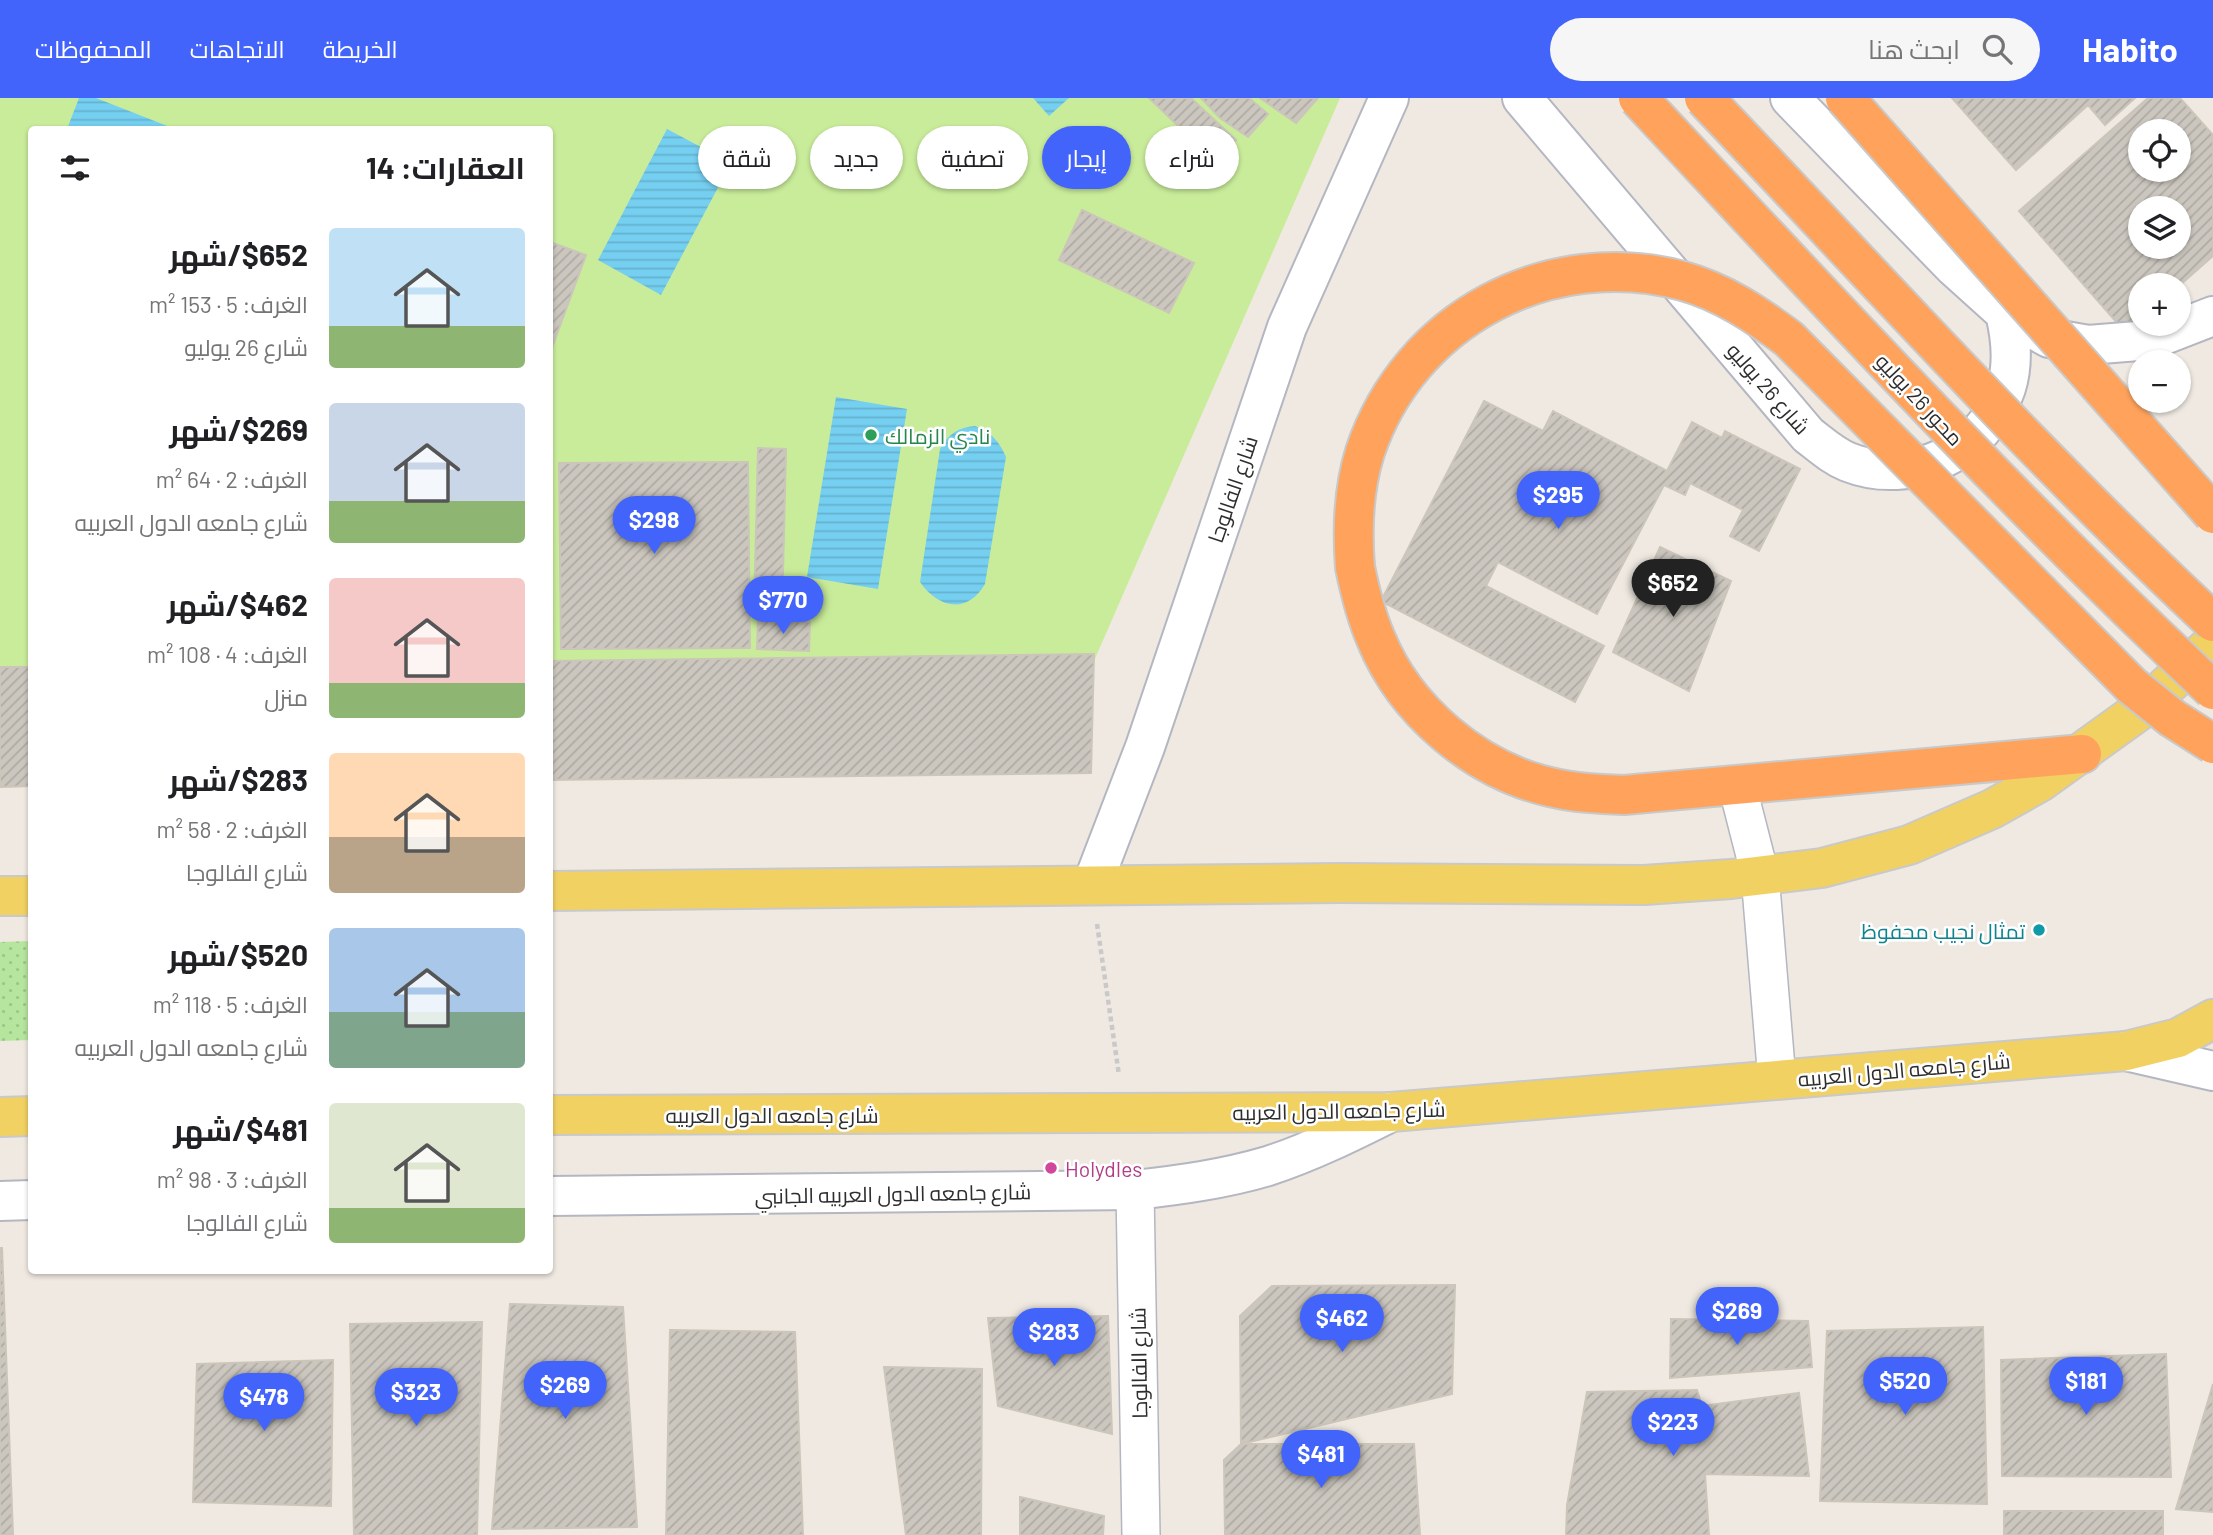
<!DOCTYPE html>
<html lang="ar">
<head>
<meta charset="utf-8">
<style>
  :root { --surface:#fff; --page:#f6f6f6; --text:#202124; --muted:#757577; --accent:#4264fb }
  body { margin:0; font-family:Barlow,Cairo,sans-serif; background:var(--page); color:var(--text); direction:rtl; height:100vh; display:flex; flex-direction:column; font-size:26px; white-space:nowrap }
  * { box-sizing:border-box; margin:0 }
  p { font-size:23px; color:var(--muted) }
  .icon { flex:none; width:38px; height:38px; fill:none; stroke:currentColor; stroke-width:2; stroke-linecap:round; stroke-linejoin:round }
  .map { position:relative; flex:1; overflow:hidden; direction:ltr }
  .side { position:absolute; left:28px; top:28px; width:525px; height:1148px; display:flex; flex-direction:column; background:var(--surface); border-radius:7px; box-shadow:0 2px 5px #0004; direction:rtl }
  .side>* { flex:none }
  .banner { position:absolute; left:574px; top:28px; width:665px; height:63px; direction:rtl; display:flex; gap:14px }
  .tools { position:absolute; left:2128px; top:21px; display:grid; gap:14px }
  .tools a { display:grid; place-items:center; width:63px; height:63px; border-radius:50%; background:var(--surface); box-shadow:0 2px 5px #0004; font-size:35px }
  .price { position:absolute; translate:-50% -60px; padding:0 16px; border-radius:24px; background:var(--accent); color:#fff; font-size:23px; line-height:46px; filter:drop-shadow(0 2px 4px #0008) }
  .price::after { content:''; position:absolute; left:50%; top:42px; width:21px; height:16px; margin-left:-10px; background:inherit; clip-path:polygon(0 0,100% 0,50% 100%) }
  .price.current { background:#222; color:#fff }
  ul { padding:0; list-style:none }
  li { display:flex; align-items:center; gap:21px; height:175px; padding:0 28px }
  li span { display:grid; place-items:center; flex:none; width:196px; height:140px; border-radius:7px; color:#555 }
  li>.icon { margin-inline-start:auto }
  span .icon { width:84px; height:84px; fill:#fffc; stroke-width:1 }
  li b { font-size:30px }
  h2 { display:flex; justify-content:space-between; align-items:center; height:84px; padding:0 28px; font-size:30px }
  .chip { padding:0 24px; border-radius:32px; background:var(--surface); box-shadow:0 2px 5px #0004; font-size:24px; line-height:63px }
  .chip.current { background:var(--accent); color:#fff }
  header { display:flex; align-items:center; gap:42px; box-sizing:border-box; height:98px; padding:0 35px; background:var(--accent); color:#fff }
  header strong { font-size:33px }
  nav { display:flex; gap:38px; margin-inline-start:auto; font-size:24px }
  .search { width:490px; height:63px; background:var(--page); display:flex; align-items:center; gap:18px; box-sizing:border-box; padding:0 24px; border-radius:38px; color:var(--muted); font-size:26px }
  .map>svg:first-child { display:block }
  .grass { fill:url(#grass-dots) }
  .pitch { fill:#c9ec9a }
  .water { fill:url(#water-rules) }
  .building { fill:url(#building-hatch); stroke:#cbc5ba; stroke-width:2; fill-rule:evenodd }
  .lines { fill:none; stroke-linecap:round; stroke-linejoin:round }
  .street-casing { stroke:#b4b7c1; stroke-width:40 }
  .secondary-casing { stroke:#b4b7c1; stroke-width:42 }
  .primary-casing { stroke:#c9c9c9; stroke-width:42 }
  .highway-casing { stroke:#c9c9c9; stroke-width:42 }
  .path { stroke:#c9c9c9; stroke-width:4.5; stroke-dasharray:5 3.5; stroke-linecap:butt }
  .street { stroke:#fff; stroke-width:37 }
  .secondary { stroke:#fff; stroke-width:38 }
  .primary { stroke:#f2d163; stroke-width:38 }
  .highway { stroke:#ffa35c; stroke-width:38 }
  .highway-bridge-casing { stroke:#c9c9c9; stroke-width:42; stroke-linecap:butt }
  .highway-bridge { stroke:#ffa35c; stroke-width:38 }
  .leisure-dot { fill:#2e9e5b; stroke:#fff; stroke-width:2.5 }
  .culture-dot { fill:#0f9aa8; stroke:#fff; stroke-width:2.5 }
  .hotel-dot { fill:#d1479c; stroke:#fff; stroke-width:2.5 }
  .labels { text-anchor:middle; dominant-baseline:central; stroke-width:5; stroke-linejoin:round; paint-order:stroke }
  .street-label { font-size:21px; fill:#2e2e2e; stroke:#fff }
  .leisure-label { font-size:21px; fill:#27864d; stroke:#fff; text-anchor:start }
  .culture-label { font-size:21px; fill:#0d838f; stroke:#fff; text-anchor:end }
  .hotel-label { font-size:21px; fill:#b23c85; stroke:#fff; text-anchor:start }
</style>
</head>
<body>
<header>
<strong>Habito</strong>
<div class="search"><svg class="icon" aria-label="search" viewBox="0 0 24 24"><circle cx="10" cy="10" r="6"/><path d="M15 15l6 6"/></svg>ابحث هنا</div>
<nav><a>الخريطة</a><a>الاتجاهات</a><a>المحفوظات</a></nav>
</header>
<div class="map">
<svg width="2213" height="1437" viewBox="0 0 2213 1437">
  <defs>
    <pattern id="grass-dots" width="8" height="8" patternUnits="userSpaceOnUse" patternTransform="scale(1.75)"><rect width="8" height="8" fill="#b6e59e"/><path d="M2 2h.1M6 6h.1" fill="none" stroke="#9dc588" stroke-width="1.8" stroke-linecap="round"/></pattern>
    <pattern id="water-rules" width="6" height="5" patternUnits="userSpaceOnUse" patternTransform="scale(1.75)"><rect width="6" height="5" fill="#75cff0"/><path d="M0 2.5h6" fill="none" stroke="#66b2ce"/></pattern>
    <pattern id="building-hatch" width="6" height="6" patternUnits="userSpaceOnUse" patternTransform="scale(1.75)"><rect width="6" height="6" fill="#cbc7bf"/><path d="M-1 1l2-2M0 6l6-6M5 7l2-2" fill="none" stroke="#afaba4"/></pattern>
  </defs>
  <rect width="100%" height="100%" fill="#efe9e1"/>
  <path class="grass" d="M31,843V942L0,943V844Z"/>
  <path class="pitch" d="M0,0H1340L1059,643L550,658V32H32L31,674L0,675Z"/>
  <path class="water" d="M79,0H96L175,31H67Z
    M1033,0H1069L1049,18Z
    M667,31L731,65L661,197L598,162Z
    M836,299L907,311L878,491L807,479Z
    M975,328C992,335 999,343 1006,359L985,486C967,517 938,510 920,484L940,351C948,336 959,329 975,328Z"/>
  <path class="building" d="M1149,0H1191L1236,42L1216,64Z
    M1201,0H1249L1268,16L1248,39L1220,20Z
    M1260,0H1318L1296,25Z
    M1952,0H2135L2105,27L2088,7L2016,72Z
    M2148,0H2180L2213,37V158L2179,188L2140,187V222L2126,235L2019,113ZM2140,33H2179V72H2140ZM2140,110H2179V149H2140Z
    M1082,112L1194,165L1169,215L1059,162Z
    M550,144L586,157L550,255Z
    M1484,303L1543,333L1553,313L1667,373L1692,324L1722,340L1725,333L1800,371L1759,453L1730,438L1743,412L1690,385L1685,397L1664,387L1597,516L1498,464L1486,488L1604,548L1575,604L1381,503Z
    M758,350L786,351L782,516L754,515Z
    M748,364L750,550L561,551L559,365Z
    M1660,449L1731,483L1689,593L1613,554Z
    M758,522L810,524L809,553L757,551Z
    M1094,556L1091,675L550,682V563Z
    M0,569H32V688L0,689Z
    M0,1150H2L13,1437H0Z
    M1455,1187L1452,1296L1241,1346L1240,1218L1272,1188Z
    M510,1206L623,1209L637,1429L492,1431Z
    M1108,1218L1112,1336L998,1308L988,1220Z
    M1671,1221L1808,1223L1812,1269L1670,1280Z
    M482,1224L477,1437H354L350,1226Z
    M1983,1229L1987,1406L1820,1403L1827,1233Z
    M670,1232L795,1234L803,1437H666Z
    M2166,1256L2171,1379L2002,1378L2001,1262Z
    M333,1262L331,1408L193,1404L197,1266Z
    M884,1269L982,1271L981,1437H906Z
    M2213,1286V1414L2176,1411Z
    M1697,1292L1702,1308L1799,1295L1809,1378L1705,1376L1709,1437H1566L1567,1407L1587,1294Z
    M1241,1346H1414L1420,1437H1225L1224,1362Z
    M1020,1399L1104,1418L1103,1437H1020Z
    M2004,1413H2163V1437H2004Z"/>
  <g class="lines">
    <defs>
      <path id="street" d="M1737,687L1760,777L1777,982
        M1135,1092L1141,1437"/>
      <path id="secondary" d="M1522,0L1808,337C1821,347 1833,358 1848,364C1911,389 1985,354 2006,290C2014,265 2011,240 2005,215
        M1790,0L1954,169L2005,215L2049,240L2088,247L2151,242L2213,218
        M1092,787L1145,649L1287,229L1389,0
        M2126,953L2213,973
        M550,1098L1135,1092C1180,1087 1224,1081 1268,1068C1311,1054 1351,1034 1391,1014
        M0,1103L32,1102"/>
      <path id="primary" d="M550,793L1340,785L1644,787L1731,781L1822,770L1909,747L1992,711L2040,684L2143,610L2213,545
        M0,798H32
        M550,1017L1391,1014L2126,953L2178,940L2213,921
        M0,1019L32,1018"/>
      <path id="highway" d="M1355,469C1360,494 1366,518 1376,541C1405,612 1475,672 1550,689C1575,695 1599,696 1624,697L2082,656"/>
    </defs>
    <use href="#street" class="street-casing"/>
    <use href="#secondary" class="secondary-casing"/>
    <use href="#primary" class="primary-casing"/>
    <use href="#highway" class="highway-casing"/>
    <path class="path" d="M1097,826L1119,977"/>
    <use href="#street" class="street"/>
    <use href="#secondary" class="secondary"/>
    <use href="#primary" class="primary"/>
    <use href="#highway" class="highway"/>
    <defs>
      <path id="highway-bridge" d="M1638,0C1826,201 2012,404 2213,592
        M1704,0C1872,176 2035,358 2213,524
        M1845,0L2213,416
        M1355,469C1352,430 1353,392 1365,354C1409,221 1549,147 1683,183C1723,194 1757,217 1789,241L2132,588L2172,620L2213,646"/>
    </defs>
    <use href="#highway-bridge" class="highway-bridge-casing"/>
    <use href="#highway-bridge" class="highway-bridge"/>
  </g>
  <circle class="leisure-dot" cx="871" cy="337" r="7"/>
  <circle class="culture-dot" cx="2039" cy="832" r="7"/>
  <circle class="hotel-dot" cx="1051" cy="1070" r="7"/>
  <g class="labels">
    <g class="street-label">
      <text transform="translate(1769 290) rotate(49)">شارع 26 يوليو</text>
      <text transform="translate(1920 301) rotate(47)">محور 26 يوليو</text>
      <text transform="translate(1232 391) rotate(-71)">شارع الفالوجا</text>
      <text transform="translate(1904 971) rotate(-5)">شارع جامعه الدول العربيه</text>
      <text transform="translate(1339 1012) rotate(-1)">شارع جامعه الدول العربيه</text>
      <text x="772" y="1016">شارع جامعه الدول العربيه</text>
      <text transform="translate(893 1095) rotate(-1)">شارع جامعه الدول العربيه الجانبي</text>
      <text transform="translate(1138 1265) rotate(-91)">شارع الفالوجا</text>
    </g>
    <g class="leisure-label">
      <text x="885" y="337">نادي الزمالك</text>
    </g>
    <g class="culture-label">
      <text x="2025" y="832">تمثال نجيب محفوظ</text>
    </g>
    <g class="hotel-label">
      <text x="1065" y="1070">HolydIes</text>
    </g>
  </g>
</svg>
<div class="tools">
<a><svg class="icon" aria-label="locate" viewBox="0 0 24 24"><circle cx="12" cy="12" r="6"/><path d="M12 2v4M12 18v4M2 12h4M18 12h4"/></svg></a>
<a><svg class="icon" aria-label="layers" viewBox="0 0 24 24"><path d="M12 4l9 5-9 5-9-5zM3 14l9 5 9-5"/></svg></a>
<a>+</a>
<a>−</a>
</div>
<b class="price" style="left:1558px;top:433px">$295</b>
<b class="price" style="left:654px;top:458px">$298</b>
<b class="price current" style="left:1673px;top:521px">$652</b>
<b class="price" style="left:783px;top:538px">$770</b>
<b class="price" style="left:1737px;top:1249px">$269</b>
<b class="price" style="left:1342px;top:1256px">$462</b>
<b class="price" style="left:1054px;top:1270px">$283</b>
<b class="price" style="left:1905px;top:1319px">$520</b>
<b class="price" style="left:2086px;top:1319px">$181</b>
<b class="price" style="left:565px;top:1323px">$269</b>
<b class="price" style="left:416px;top:1330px">$323</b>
<b class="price" style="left:264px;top:1335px">$478</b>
<b class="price" style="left:1673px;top:1360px">$223</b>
<b class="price" style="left:1321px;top:1392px">$481</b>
<div class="banner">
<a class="chip">شراء</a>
<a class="chip current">إيجار</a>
<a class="chip">تصفية</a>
<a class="chip">جديد</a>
<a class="chip">شقة</a>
</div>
<section class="side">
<h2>العقارات: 14<svg class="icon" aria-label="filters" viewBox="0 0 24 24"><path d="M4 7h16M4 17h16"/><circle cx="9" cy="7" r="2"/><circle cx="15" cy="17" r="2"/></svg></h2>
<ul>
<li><span style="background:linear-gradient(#bfe0f5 70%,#8fb573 0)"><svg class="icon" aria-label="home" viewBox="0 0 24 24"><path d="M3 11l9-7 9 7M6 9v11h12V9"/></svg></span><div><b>$652/شهر</b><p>الغرف: 5 · 153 m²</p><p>شارع 26 يوليو</p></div></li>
<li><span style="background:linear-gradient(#c9d6e8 70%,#8fb573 0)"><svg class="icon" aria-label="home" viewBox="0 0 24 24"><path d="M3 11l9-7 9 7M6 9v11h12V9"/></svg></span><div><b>$269/شهر</b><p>الغرف: 2 · 64 m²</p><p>شارع جامعه الدول العربيه</p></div></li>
<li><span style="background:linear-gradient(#f6c9c9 75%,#8fb573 0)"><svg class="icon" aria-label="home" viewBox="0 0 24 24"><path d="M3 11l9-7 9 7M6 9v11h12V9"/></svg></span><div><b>$462/شهر</b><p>الغرف: 4 · 108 m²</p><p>منزل</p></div></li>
<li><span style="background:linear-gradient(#ffd9b3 60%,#b9a48a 0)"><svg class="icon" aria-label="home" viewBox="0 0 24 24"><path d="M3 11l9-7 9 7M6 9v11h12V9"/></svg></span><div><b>$283/شهر</b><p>الغرف: 2 · 58 m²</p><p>شارع الفالوجا</p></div></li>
<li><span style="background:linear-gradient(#a9c7e8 60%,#7fa58c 0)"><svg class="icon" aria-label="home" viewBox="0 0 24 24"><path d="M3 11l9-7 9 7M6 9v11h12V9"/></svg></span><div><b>$520/شهر</b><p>الغرف: 5 · 118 m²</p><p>شارع جامعه الدول العربيه</p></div></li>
<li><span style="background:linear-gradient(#dfe7d0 75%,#8fb573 0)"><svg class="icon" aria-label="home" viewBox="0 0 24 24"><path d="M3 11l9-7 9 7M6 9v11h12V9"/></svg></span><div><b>$481/شهر</b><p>الغرف: 3 · 98 m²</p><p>شارع الفالوجا</p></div></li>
</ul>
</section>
</div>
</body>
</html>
